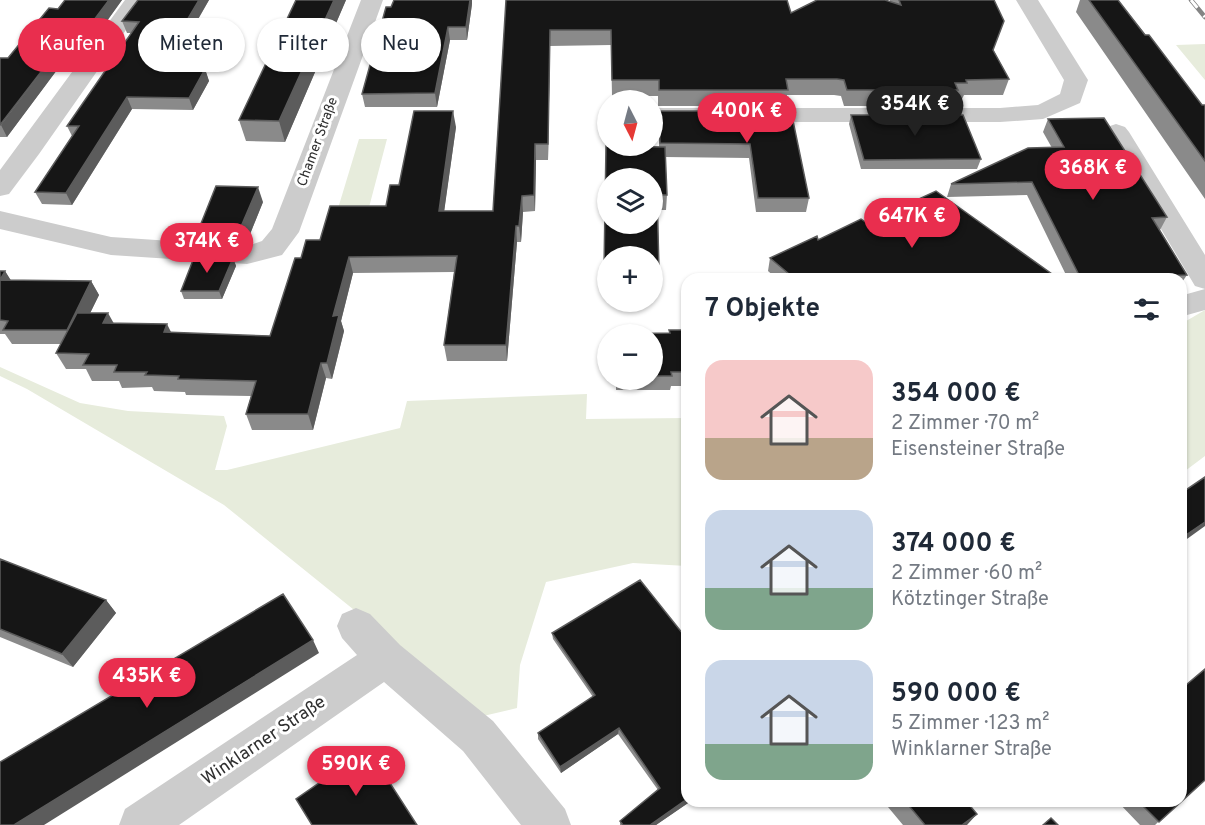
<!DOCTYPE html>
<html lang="de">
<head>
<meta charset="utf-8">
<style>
  :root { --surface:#fff; --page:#f2f2f3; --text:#1f2937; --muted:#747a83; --accent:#e92e4e }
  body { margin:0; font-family:Overpass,sans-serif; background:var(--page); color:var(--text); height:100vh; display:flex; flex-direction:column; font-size:22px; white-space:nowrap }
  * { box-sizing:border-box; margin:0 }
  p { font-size:20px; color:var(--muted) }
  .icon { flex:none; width:33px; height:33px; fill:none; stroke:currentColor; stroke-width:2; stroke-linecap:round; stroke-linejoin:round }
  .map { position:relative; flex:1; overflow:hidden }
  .drawer { position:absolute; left:681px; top:273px; width:506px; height:534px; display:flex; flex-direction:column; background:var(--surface); border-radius:18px; box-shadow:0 2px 4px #0004 }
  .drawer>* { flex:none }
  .banner { position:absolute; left:18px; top:18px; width:570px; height:54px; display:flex; gap:12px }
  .needle { width:39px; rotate:174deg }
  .fabs { position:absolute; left:597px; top:90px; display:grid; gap:12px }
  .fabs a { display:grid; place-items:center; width:66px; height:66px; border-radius:50%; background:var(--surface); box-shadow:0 2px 4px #0004; font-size:30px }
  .price { position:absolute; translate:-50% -51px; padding:0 14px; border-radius:21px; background:var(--accent); color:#fff; font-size:20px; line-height:39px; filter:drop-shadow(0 2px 3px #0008) }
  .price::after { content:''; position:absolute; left:50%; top:36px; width:18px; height:14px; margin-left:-9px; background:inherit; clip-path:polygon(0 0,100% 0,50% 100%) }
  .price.current { background:#222; color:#fff }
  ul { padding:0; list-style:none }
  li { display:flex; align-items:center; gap:18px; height:150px; padding:0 24px }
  li span { display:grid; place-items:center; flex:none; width:168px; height:120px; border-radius:18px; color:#555 }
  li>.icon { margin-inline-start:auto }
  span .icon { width:72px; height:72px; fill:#fffc; stroke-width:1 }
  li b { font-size:26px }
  h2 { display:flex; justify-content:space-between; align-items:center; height:72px; padding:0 24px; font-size:26px }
  .pill { padding:0 21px; border-radius:27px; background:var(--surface); box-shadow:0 2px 4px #0004; font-size:21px; line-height:54px }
  .pill.current { background:var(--accent); color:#fff }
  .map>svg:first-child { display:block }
  .green { fill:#e7ecdc }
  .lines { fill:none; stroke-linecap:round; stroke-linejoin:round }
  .minor { fill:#ccc; fill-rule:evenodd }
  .rail-casing { stroke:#848484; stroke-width:4.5 }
  .rail { stroke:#fff; stroke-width:3; stroke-dasharray:10; stroke-linecap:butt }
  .wall { fill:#8a8a8a }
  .shaded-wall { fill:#5c5c5c }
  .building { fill:#161616; stroke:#5c5c5c; stroke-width:1.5; fill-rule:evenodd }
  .labels { text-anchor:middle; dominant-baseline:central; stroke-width:6; stroke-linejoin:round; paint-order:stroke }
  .far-street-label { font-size:14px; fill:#2f2f2f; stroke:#fff }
  .near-street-label { font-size:18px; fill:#2f2f2f; stroke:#fff }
</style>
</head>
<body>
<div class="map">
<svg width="1205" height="825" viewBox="0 0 1205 825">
  <rect width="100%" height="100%" fill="#fff"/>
  <path class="green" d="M1205,44V80L1176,45Z
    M359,139H387L367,215H336Z
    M1205,310V456L1181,474V324Z
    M0,367L80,403L128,411L224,416L227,426L215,470H227L400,428L407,401L587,394L586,419L687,418V566L633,563L546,582L520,665L517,708L479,717L400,647L224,505L27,389L0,376Z"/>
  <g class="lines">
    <path class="minor" d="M125,0H147L39,154L9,194L0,196V170Z
      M361,0H383L299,232L282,255L247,264L111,255L0,229V211L111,237L247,246L262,241L272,229Z
      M1016,0H1038L1088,80L1080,103L1043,119L1000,122H652V108H1000L1038,105L1060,94L1064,80Z
      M1116,124L1125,127L1129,132L1205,255V310L1180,317V296L1205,289L1195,286L1103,132L1107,127Z
      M356,608L370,614L400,645L493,721L565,809L571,825H521L463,751L384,682L179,825H119L125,809L357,655L342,638L337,626L342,614Z"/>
    <defs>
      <path id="rail" d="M1191,0L1205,17"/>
    </defs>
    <use href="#rail" class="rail-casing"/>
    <use href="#rail" class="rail"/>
  </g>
  <path class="wall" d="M65,0H122L99,32L86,31L7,137H0V58H8L58,9Z
    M138,0H209L191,32H196L200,44L193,57L196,68L195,69H205L209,81L193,110L132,109L72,205L42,204L35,192L72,136L67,126L132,33H127L122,21Z
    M296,0H346L285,142L246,141L239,120Z
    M506,0L791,13L890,2V0H994V51L1009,79L1003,95H964L962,99H955L953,106H844L841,96L834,95H787L785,106H658V96H612L611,45L550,46L548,160H536L535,211L523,212L521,242H517L507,361H447L444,345L454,272L353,273L341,321L344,331L332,379L326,378L313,430H252L246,414L251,396L186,395L185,392L154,391L152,387L122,388L119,381H92L86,369H66L56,353L61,344H12L5,334H0V271H5L10,280L91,281L99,295L90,313L114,324L171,333L270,336L301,258L320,240L386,206L399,185L456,127L444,211H493Z
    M1080,0H1118L1202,105H1205V199L1076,12Z
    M472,4L467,40H450L437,107H365L362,94Z
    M659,111H791L809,198L806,212H756L749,158L665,157L667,195L666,210H658L659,269V284H652V256H608V283H604L606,146L659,147Z
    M851,115L981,159L977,169H861L849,124Z
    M1048,119L1167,217L1160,230L1187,275L1180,285V279H1068L1027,195L947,197L951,184L1052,148L1043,132Z
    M263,202L246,244L206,241L200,226Z
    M867,223L1059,279H777L768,271L770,258Z
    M233,258L236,266L222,299H184L181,291Z
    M687,330V386H671L670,390H616V380H652V334L669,333Z
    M0,559L106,600L116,613L73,667L0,637Z
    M552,633L687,801H691L656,825H620V821L658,790L618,734L561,773L538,739V733L593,697L553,639Z
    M883,801H966L967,825H903Z
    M1108,801H1180L1155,825H1140L1117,801L1112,805Z"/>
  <path class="shaded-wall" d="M109,0H122L99,32L94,20Z
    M199,0H209L184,43L180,32Z
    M334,0H346L285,142L279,121Z
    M470,0H472V4L467,40L466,27Z
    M81,20L86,31L7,137L1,125Z
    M448,27L450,40L437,107L435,93Z
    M550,30V46L548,160V144Z
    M196,32L200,44L193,57L196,68L189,81L185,69L183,56Z
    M205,69L209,81L193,110L189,98Z
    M127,97L132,109L72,205L66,193Z
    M453,111L456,127L442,227L439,211Z
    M535,144L536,160L535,211L534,195Z
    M258,187L263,202L246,244L240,229Z
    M522,196L523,212L521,242L519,226Z
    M516,226L517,242L507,361L506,345Z
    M349,257L353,273L341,321L344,331L332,379L327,363L333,316Z
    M233,258L236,266L222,299L219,291Z
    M5,271L14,285L0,280Z
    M91,281L99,295L75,344L67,330Z
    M108,313L117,329L103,323Z
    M167,324L175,340L164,332Z
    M321,363L326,378L313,430L308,414Z
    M1205,522V526L1180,544V539Z
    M106,600L116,613L73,667L62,654Z
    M313,640L319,653L44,825H14Z
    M619,728L618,734L561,773L560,767Z
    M687,799V801H691L656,825H650Z
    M977,814L967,825H962Z"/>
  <path class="building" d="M65,0H109L94,20H81L0,125V58H8L49,8L58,9Z
    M138,0H199L180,32H196L183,56H192L185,69H205L189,98L127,97L66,193L35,192L79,126H67L139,22L122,21Z
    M296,0H334L279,121L239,120Z
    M394,0H470L466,27H448L435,93L362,94L386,7H391Z
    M506,0H787L791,13L817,0H885L901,5L899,0H994L1004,21L993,50L1009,79L966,80L967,83H955L958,90H847L844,80L837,79H786L788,90H659V80H612L611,30H550L548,144H535L534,195L522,196L519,226H516L506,345H444L457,256L349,257L333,316L339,315L327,363H321L308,414H246L256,381L178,379L179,376L145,375L147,372H114L117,365H83L89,354L56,353L77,313H108L103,323L167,324L164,332L270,336L295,258H301L306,240H320L330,206H386L390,185H399L414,111H453L439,211H493Z
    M1089,0H1118L1145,35H1149L1202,105H1205V161Z
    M659,111H791L809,198H758L750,144L660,143Z
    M851,115H963L981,159L864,160Z
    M1104,118L1167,217L1152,218L1187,275L1131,276L1132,279H1081L1032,182L951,184L1028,148L1064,147L1048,119Z
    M606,146L665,147L667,195H657L659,269H652V256H608V268H604ZM608,178H652V224H608Z
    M216,186L258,187L240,229L200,226Z
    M936,191L1059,279H795L770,258L817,236L818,240L861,219L867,223Z
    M195,255L233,258L219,291H181Z
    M0,271H5L0,280L91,281L67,330H3L8,321L0,320Z
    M669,330H687V372H671L672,376H652V334H617L670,333Z
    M1205,477V522L1180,539V494Z
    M0,559L106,600L62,654L0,629Z
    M640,580L687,639V799L650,825H623L620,821L660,788L619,728L560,767L538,733L595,695L552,633Z
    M283,594L313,640L14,825H0V762Z
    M1205,669V780L1159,822L1138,801H1180V690Z
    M368,749L417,825H312L296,799Z
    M905,801H966L977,814L962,825H925Z
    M1051,818L1058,825H1043Z"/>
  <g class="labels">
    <g class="far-street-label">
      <text transform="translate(318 142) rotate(-70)">Chamer Straße</text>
    </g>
    <g class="near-street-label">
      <text transform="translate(264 741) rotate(-34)">Winklarner Straße</text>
    </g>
  </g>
</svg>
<div class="fabs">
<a><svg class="needle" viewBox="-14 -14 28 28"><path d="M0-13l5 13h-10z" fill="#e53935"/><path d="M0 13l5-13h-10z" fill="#747a83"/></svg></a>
<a><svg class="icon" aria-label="layers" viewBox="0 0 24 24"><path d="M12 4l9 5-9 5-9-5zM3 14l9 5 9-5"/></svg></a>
<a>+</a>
<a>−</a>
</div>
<b class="price current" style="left:915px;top:137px">354K €</b>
<b class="price" style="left:747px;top:144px">400K €</b>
<b class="price" style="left:1093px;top:201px">368K €</b>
<b class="price" style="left:912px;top:249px">647K €</b>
<b class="price" style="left:207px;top:274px">374K €</b>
<b class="price" style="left:147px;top:709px">435K €</b>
<b class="price" style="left:356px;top:797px">590K €</b>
<div class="banner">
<a class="pill current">Kaufen</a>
<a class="pill">Mieten</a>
<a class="pill">Filter</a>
<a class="pill">Neu</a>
</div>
<section class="drawer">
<h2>7 Objekte<svg class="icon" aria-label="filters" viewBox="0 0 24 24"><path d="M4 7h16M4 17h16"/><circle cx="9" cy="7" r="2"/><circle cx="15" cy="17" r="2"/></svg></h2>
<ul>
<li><span style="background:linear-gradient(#f6c9c9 65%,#b9a48a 0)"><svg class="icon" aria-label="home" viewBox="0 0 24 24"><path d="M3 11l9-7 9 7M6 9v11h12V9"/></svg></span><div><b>354 000 €</b><p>2 Zimmer · 70 m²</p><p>Eisensteiner Straße</p></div></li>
<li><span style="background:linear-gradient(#c9d6e8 65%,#7fa58c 0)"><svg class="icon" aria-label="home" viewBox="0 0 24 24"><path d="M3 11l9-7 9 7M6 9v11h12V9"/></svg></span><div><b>374 000 €</b><p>2 Zimmer · 60 m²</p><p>Kötztinger Straße</p></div></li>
<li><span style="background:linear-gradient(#c9d6e8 70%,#7fa58c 0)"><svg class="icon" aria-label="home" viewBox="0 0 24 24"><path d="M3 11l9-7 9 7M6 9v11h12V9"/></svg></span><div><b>590 000 €</b><p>5 Zimmer · 123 m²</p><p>Winklarner Straße</p></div></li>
</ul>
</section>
</div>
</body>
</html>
